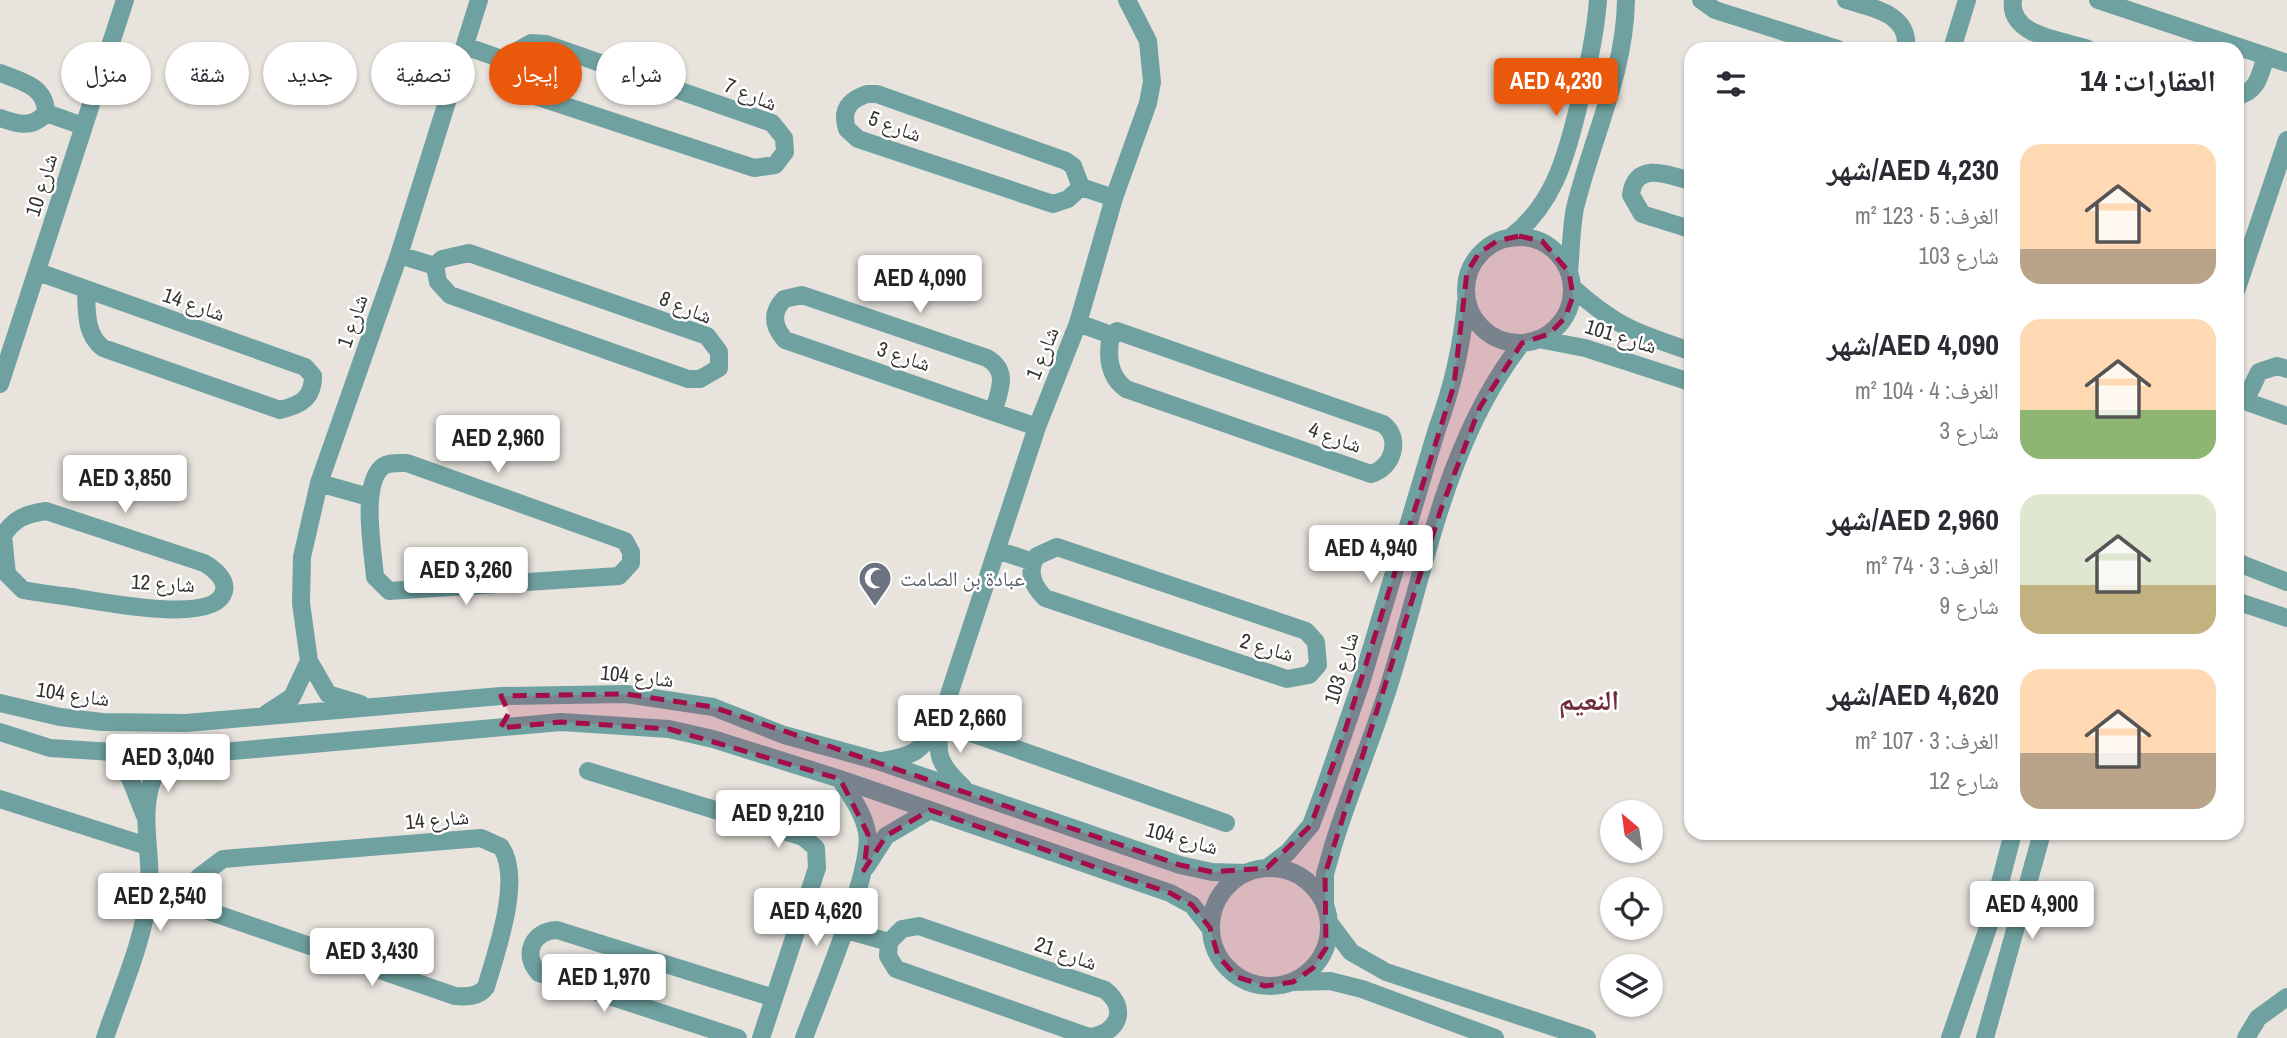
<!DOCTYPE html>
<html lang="ar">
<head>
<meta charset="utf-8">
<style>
  :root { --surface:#fff; --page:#f7f7f7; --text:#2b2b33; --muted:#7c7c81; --accent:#ea580c }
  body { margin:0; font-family:"Archivo Narrow","Noto Naskh Arabic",sans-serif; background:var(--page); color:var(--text); direction:rtl; height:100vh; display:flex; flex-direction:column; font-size:26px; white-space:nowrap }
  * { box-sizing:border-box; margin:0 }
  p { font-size:23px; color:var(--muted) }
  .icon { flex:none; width:38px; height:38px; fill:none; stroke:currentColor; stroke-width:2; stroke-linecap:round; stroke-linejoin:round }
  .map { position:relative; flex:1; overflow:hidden; direction:ltr }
  .side { position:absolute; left:1684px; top:42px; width:560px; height:798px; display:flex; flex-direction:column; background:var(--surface); border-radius:21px; box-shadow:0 2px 5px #0004; direction:rtl }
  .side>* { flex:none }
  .hud { position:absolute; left:21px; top:42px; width:665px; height:63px; direction:rtl; display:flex; gap:14px }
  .needle { width:46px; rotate:331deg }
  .controls { position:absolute; left:1600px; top:800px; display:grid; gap:14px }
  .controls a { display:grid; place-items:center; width:63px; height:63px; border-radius:50%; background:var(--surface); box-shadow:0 2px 5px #0004; font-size:35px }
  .price { position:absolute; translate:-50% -60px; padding:0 16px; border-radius:7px; background:#fff; color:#222; font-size:23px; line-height:46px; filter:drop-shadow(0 2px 4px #0008) }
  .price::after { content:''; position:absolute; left:50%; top:42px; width:21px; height:16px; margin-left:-10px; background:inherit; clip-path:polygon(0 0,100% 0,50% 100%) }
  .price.selected { background:var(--accent); color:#fff }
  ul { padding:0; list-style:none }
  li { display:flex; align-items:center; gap:21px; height:175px; padding:0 28px }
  li span { display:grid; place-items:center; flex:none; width:196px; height:140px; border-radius:21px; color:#555 }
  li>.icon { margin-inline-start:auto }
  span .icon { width:84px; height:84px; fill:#fffc; stroke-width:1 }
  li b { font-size:30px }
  h2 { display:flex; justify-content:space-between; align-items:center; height:84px; padding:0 28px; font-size:30px }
  .chip { padding:0 24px; border-radius:32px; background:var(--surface); box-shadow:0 2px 5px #0004; font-size:24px; line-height:63px }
  .chip.selected { background:var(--accent); color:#fff }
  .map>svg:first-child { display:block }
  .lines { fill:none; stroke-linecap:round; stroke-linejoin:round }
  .minor { stroke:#6fa1a0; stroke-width:18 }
  .marked { fill:#a40d48; fill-opacity:0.2; stroke:#a40d48; stroke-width:5; stroke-dasharray:14 9; stroke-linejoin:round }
  .labels { text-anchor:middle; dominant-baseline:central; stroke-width:5; stroke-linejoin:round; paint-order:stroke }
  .street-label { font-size:21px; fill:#34322f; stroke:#fff }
  .worship-label { font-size:21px; fill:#5b616d; stroke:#fff; text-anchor:start }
  .district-label { font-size:28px; font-weight:bold; fill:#712b3d; stroke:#fff }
</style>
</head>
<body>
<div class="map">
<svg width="2287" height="1038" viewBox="0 0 2287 1038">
  <rect width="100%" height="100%" fill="#e8e3dd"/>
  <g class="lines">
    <path class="minor" d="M1701,0L1715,10L1838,49
      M1846,0C1872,8 1910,13 1906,49
      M2013,0C2008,36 2062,40 2088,49
      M2098,0L2287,63
      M531,43L546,44L772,123L784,138L785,152L775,165L754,168L529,94L517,86L509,70L515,52Z
      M465,46L510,62
      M1952,49L1967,0
      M0,73C21,81 46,86 46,113
      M867,94H877L1066,161L1073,166L1081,187L1068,199L1053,204L858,139L847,129C841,110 849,100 867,94Z
      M2236,96C2258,93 2260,74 2266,56
      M46,113L83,126
      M0,118C17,124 32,129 46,113
      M1690,181C1668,174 1635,161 1631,195L1642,214L1690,229
      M1081,187L1114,198
      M1466 290a53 53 0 1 1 106 0a53 53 0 1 1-106 0Z
      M1510,238C1552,206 1565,161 1577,112C1586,74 1595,39 1598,0
      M469,253L707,336L719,352V368L700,379H688L450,295L438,282L435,266L442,259Z
      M399,255L435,266
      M38,272L305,367L313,376C313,398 301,405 280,410L103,348C85,334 87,312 86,291
      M1569,272C1571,251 1571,228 1575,208C1592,138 1625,73 1626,0
      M1572,287C1615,326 1636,333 1690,351
      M2236,291L2287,140
      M1078,323L1111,335L1117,331L1383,424C1402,438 1393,468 1371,474L1126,389C1108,376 1107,355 1111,335
      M1538,339L1585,348L1690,382
      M0,384L125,0
      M2236,398L2287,416
      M2245,401L2259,372L2277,366L2287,369
      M994,410C1000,389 1009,371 987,358L802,295L784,299C771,313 773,326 785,340L1037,427
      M407,463L625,541L631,552V563L619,576L389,591L375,577C373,551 361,488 381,468C387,462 399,463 407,463Z
      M319,483L369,497
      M46,511L204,563C213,568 227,579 224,591C216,626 98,601 71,597C54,595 39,593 23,590L7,574L3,536C14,518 26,514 46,511Z
      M1057,547L1306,631L1316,642L1318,665L1309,675L1287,679L1045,598C1033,586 1026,571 1037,556Z
      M997,550L1033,562
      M2236,562L2287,582
      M2236,601L2287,618
      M0,703L60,717L102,722L186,723L501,696L626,694L713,707L784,735L878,761L1180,865L1212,872L1246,873
      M361,704L328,694L309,661L301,603L302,557L319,483L399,255L479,0
      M266,714L292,697L309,661
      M940,722L1226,823
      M0,732L50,748L176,756L561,722L669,729L713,739L840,779L1170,893L1192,905L1210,928
      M110,752L130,778L145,816
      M883,761C914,756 921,751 938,725
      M588,771L803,837L816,848L817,868L761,1038
      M963,787C938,764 936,755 940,722L1037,427L1078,323L1114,198L1148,103L1152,82L1148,41L1127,0
      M0,799L147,846
      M866,867L886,836L930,810
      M1267,868L1288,852L1311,825L1323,793L1361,683L1437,429C1453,386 1462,347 1466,301
      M1211 927a59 59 0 1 1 118 0a59 59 0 1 1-118 0Z
      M149,890L185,903L455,996C466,997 479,997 486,987C496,952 523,879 501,847L481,838L223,859L199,877L185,903
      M1325,904V874L1333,846C1350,790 1374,736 1391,679C1426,566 1447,438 1522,343
      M1330,924L1351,952L1386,972L1587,1038
      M919,926L1105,990C1129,1009 1118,1034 1089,1037L896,969L888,956L889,942L902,929Z
      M843,929L889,942
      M1293,982L1330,981L1362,989L1495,1038
      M105,1038C121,990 145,939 149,889C152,856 141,821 150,788C154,772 161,763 176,756
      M738,1038L539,973C522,955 532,931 557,930L774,998
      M804,1038C819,997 874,868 867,832C863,812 851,796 840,779
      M1950,1038L1989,925L2013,833
      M1985,1038L2042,833
      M2246,1038L2258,1018L2287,997"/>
  </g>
  <path class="marked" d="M1519,236L1542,241L1569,272L1573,296L1565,318L1549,334L1522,343L1480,407L1441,509L1325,874L1326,948L1313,968L1293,982L1265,986L1237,977L1218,956L1210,928L1192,905L1170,893L930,810L886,836L864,870L868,834L840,779L669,729L561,722L500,728L509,713L501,696L626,694L713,707L1180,865L1212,872L1267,868L1311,825L1343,737L1454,385L1467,272L1479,253L1497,241Z"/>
  <defs>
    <symbol id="mosque-pin" viewBox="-11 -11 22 30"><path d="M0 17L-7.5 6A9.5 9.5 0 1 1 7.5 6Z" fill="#6b7280" stroke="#fff"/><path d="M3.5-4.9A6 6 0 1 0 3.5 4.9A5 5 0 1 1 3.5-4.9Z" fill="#fff"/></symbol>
  </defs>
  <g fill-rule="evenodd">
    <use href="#mosque-pin" x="856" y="559" width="38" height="52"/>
  </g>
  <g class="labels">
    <g class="street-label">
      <text transform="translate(751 94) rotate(22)">شارع 7</text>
      <text transform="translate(895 126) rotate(20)">شارع 5</text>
      <text transform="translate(41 185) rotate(-73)">شارع 10</text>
      <text transform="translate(194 304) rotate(19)">شارع 14</text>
      <text transform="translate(686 307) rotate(22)">شارع 8</text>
      <text transform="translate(352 321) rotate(-71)">شارع 1</text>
      <text transform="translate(1621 336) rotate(17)">شارع 101</text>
      <text transform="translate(1042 353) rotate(-68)">شارع 1</text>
      <text transform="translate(904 356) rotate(18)">شارع 3</text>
      <text transform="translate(1335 437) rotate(19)">شارع 4</text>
      <text transform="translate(163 583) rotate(3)">شارع 12</text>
      <text transform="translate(1267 647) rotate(16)">شارع 2</text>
      <text transform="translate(1341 668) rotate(-73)">شارع 103</text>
      <text transform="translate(637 676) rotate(6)">شارع 104</text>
      <text transform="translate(73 694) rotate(8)">شارع 104</text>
      <text transform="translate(437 819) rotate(-5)">شارع 14</text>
      <text transform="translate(1182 838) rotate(15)">شارع 104</text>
      <text transform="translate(1066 953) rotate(19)">شارع 21</text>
    </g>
    <g class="worship-label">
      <text x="900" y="578">عبادة بن الصامت</text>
    </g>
    <g class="district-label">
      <text x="1589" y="700">النعيم</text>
    </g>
  </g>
</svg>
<div class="controls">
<a><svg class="needle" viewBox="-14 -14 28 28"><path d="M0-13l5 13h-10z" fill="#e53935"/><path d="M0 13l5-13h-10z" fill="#7c7c81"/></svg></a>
<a><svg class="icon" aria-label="locate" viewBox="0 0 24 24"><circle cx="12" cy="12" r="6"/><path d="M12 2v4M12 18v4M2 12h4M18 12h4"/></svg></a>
<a><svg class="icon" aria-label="layers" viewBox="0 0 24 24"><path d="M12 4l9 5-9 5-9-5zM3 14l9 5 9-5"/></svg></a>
</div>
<b class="price selected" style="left:1556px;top:118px">AED 4,230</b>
<b class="price" style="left:920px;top:315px">AED 4,090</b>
<b class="price" style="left:498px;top:475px">AED 2,960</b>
<b class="price" style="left:125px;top:515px">AED 3,850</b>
<b class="price" style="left:1371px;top:585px">AED 4,940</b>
<b class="price" style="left:466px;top:607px">AED 3,260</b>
<b class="price" style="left:960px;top:755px">AED 2,660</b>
<b class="price" style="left:168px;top:794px">AED 3,040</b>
<b class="price" style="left:778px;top:850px">AED 9,210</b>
<b class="price" style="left:160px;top:933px">AED 2,540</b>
<b class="price" style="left:2032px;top:941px">AED 4,900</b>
<b class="price" style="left:816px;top:948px">AED 4,620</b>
<b class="price" style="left:372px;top:988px">AED 3,430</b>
<b class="price" style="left:604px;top:1014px">AED 1,970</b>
<div class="hud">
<a class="chip">شراء</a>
<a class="chip selected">إيجار</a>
<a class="chip">تصفية</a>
<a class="chip">جديد</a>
<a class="chip">شقة</a>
<a class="chip">منزل</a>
</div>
<section class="side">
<h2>العقارات: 14<svg class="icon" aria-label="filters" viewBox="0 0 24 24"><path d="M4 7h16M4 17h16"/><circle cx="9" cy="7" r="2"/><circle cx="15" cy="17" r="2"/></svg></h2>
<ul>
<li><span style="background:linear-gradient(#ffd9b3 75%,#b9a48a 0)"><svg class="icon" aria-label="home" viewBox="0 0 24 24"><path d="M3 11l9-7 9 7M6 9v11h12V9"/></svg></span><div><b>AED 4,230/شهر</b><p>الغرف: 5 · 123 m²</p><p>شارع 103</p></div></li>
<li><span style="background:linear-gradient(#ffd9b3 65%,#8fb573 0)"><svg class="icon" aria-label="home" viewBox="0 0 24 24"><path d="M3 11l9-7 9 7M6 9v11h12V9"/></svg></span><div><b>AED 4,090/شهر</b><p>الغرف: 4 · 104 m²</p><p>شارع 3</p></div></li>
<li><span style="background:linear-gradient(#dfe7d0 65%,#c2b280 0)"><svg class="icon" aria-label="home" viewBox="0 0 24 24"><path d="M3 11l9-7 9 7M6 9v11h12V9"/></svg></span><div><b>AED 2,960/شهر</b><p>الغرف: 3 · 74 m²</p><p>شارع 9</p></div></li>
<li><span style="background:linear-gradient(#ffd9b3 60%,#b9a48a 0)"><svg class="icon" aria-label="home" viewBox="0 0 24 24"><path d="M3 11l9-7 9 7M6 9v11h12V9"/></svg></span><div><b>AED 4,620/شهر</b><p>الغرف: 3 · 107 m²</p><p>شارع 12</p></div></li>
</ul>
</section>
</div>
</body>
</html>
